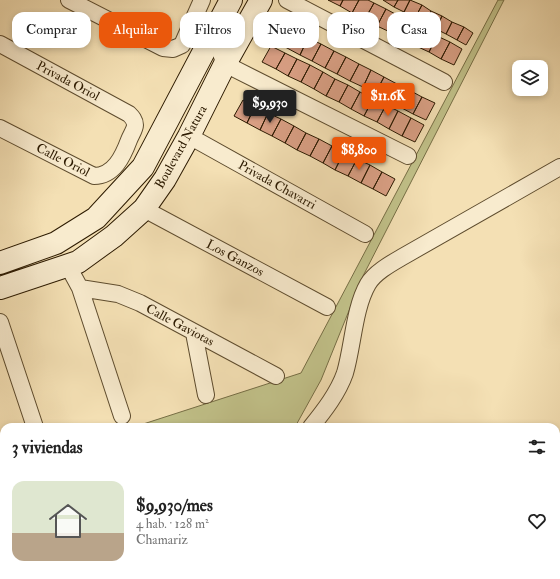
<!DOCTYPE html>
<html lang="es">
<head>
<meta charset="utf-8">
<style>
  :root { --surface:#fff; --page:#f2f2f2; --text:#222; --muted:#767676; --line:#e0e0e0; --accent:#ea580c }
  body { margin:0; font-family:"IM FELL Double Pica",serif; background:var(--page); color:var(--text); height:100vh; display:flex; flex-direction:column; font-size:15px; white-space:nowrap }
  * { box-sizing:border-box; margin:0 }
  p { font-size:13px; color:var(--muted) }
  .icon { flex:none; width:22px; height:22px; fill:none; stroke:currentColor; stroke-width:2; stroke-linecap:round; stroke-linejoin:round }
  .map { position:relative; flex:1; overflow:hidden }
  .panel { position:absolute; left:0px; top:423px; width:560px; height:156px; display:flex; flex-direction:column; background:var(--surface); border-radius:12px 12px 0 0; box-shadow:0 2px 6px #0003 }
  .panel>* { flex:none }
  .hud { position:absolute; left:12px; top:12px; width:536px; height:36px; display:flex; gap:8px }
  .buttons { position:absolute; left:512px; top:60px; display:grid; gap:8px }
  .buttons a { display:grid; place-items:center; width:36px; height:36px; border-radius:8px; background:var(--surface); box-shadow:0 2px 6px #0003; font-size:20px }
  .price { position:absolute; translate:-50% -34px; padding:0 9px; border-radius:4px; background:var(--accent); color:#fff; font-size:13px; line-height:26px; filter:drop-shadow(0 1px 2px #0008) }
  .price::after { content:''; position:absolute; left:50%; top:24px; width:12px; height:9px; margin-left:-6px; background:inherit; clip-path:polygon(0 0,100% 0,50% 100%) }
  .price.active { background:#222; color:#fff }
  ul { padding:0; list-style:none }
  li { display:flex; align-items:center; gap:12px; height:100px; padding:0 12px }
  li+li { border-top:1px solid var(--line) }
  li span { display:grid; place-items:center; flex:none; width:112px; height:80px; border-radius:12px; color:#555 }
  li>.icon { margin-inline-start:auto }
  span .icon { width:48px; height:48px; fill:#fffc; stroke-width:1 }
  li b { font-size:17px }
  h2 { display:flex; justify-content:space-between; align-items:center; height:48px; padding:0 12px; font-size:17px }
  .chip { padding:0 14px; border-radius:12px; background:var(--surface); box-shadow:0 2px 6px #0003; font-size:14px; line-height:36px }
  .chip.active { background:var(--accent); color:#fff }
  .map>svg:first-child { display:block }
  .green { fill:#c1c189; stroke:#766e45 }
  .building { fill:#d99f84; stroke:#2c1a01 }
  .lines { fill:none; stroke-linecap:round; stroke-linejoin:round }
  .street-casing { stroke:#5e4c2e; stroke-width:18 }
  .secondary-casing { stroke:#2c1a01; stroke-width:24 }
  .street { stroke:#f8ebce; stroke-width:16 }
  .secondary { stroke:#f8ebce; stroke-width:22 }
  .labels { text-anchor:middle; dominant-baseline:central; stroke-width:3; stroke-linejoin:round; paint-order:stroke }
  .street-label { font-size:13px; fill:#2c1a01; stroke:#f8ebce }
</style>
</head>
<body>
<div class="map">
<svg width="560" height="579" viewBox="0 0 560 579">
  <rect width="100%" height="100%" fill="#f4e0b4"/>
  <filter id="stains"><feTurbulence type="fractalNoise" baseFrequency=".005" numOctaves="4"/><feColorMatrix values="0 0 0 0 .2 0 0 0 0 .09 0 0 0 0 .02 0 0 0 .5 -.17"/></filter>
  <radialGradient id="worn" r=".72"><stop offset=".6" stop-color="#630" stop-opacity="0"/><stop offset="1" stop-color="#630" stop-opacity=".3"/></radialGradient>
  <path class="green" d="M498,0H504L363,276L321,380L295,427H134L301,373Z
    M4,470V575H9L0,578V471Z"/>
  <path class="building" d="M328,0H343L340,6Z
    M343,0H359L352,13L340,6Z
    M359,0H368L374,3L365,19L352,13Z
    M383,0H398L394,7Z
    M398,0H410L404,12L394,7Z
    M410,0L422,5L415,18L404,12Z
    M374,3L386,9L377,26L365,19Z
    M422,5L431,11L425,23L415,18Z
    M386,9L399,16L390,32L377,26Z
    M431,11L442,16L436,29L425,23Z
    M399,16L412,22L403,39L390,32Z
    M442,16L452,22L446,34L436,29Z
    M412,22L424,29L416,46L403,39Z
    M452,22L464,27L457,40L446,34Z
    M282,24L296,31L287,48L273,41Z
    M464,27L473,33L466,45L457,40Z
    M424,29L437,36L429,52L416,46Z
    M296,31L308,38L300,55L287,48Z
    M437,36L450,42L441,59L429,52Z
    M308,38L321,44L312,61L300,55Z
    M450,42L462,49L454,65L441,59Z
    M321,44L334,51L325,68L312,61Z
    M271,46L285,53L276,69L262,62Z
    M334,51L346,57L337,74L325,68Z
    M285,53L297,59L288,76L276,69Z
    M346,57L359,64L350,81L337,74Z
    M297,59L310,65L301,82L288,76Z
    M359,64L371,70L363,87L350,81Z
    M310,65L323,72L314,89L301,82Z
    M371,70L384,77L375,94L363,87Z
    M323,72L335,79L326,96L314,89Z
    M384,77L397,84L388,101L375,94Z
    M335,79L348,85L339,102L326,96Z
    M397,84L409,90L400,107L388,101Z
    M348,85L360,92L351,109L339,102Z
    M409,90L422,97L413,114L400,107Z
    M360,92L373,99L364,116L351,109Z
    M422,97L435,103L426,120L413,114Z
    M373,99L386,105L377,122L364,116Z
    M243,100L255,106L247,123L234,116Z
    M386,105L398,111L389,129L377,122Z
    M255,106L268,113L260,130L247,123Z
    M398,111L411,118L402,136L389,129Z
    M268,113L281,119L272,136L260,130Z
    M411,118L424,125L415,142L402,136Z
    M281,119L294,126L285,143L272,136Z
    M294,126L306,133L297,150L285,143Z
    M306,133L319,139L310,156L297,150Z
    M319,139L332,146L323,163L310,156Z
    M332,146L344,152L335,170L323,163Z
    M344,152L357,159L348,176L335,170Z
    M357,159L370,165L361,183L348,176Z
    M370,165L382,172L373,189L361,183Z
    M382,172L395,179L386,196L373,189Z"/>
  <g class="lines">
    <defs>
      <path id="street" d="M69,0L163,48L173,49L182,45L202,0
        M287,0L444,82
        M193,21L213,33L225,64L408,156
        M0,44L129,114C132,117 135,120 135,125C135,129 131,135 129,140C123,156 114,176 94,176L0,128
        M189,136L365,234
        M144,209L327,307
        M68,266L80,288L118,294L140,303L276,376
        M80,288L122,416
        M0,322L35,427
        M194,333L206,395
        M311,427C324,411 338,393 345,373C353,346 354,308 368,284C375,272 392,263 404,256L560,167
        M75,575L76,579
        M150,579L152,575
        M220,579L223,575"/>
      <path id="secondary" d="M0,263L56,243L96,218L143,167L231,0
        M0,288L78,262L114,236L144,209L165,179L189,136L225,64L261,0"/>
    </defs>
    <use href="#street" class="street-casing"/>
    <use href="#secondary" class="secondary-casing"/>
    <use href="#street" class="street"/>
    <use href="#secondary" class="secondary"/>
  </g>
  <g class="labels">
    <g class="street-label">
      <text transform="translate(68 81) rotate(28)">Privada Oriol</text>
      <text transform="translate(181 147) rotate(-61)">Boulevard Natura</text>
      <text transform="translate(63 160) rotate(27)">Calle Oriol</text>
      <text transform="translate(277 185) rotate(29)">Privada Chavarri</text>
      <text transform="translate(235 258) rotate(28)">Los Ganzos</text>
      <text transform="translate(180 325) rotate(28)">Calle Gaviotas</text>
    </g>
  </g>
  <rect width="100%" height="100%" filter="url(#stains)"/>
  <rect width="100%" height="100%" fill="url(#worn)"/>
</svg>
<div class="buttons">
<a><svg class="icon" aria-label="layers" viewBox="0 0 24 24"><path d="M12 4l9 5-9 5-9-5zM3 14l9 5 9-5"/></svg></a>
</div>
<b class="price" style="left:388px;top:117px">$11.6K</b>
<b class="price active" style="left:270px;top:124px">$9,930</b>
<b class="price" style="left:359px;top:171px">$8,800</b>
<div class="hud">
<a class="chip">Comprar</a>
<a class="chip active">Alquilar</a>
<a class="chip">Filtros</a>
<a class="chip">Nuevo</a>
<a class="chip">Piso</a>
<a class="chip">Casa</a>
</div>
<section class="panel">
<h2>3 viviendas<svg class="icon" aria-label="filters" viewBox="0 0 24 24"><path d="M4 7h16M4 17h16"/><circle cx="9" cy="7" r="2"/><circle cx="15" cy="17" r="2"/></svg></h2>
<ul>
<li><span style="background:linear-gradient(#dfe7d0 65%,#b9a48a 0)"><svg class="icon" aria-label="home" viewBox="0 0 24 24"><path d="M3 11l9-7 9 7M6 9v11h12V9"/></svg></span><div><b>$9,930/mes</b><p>4 hab. · 128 m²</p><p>Chamariz</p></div><svg class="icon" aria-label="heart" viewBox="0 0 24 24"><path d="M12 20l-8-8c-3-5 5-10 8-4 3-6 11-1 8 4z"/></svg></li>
</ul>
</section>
</div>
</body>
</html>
